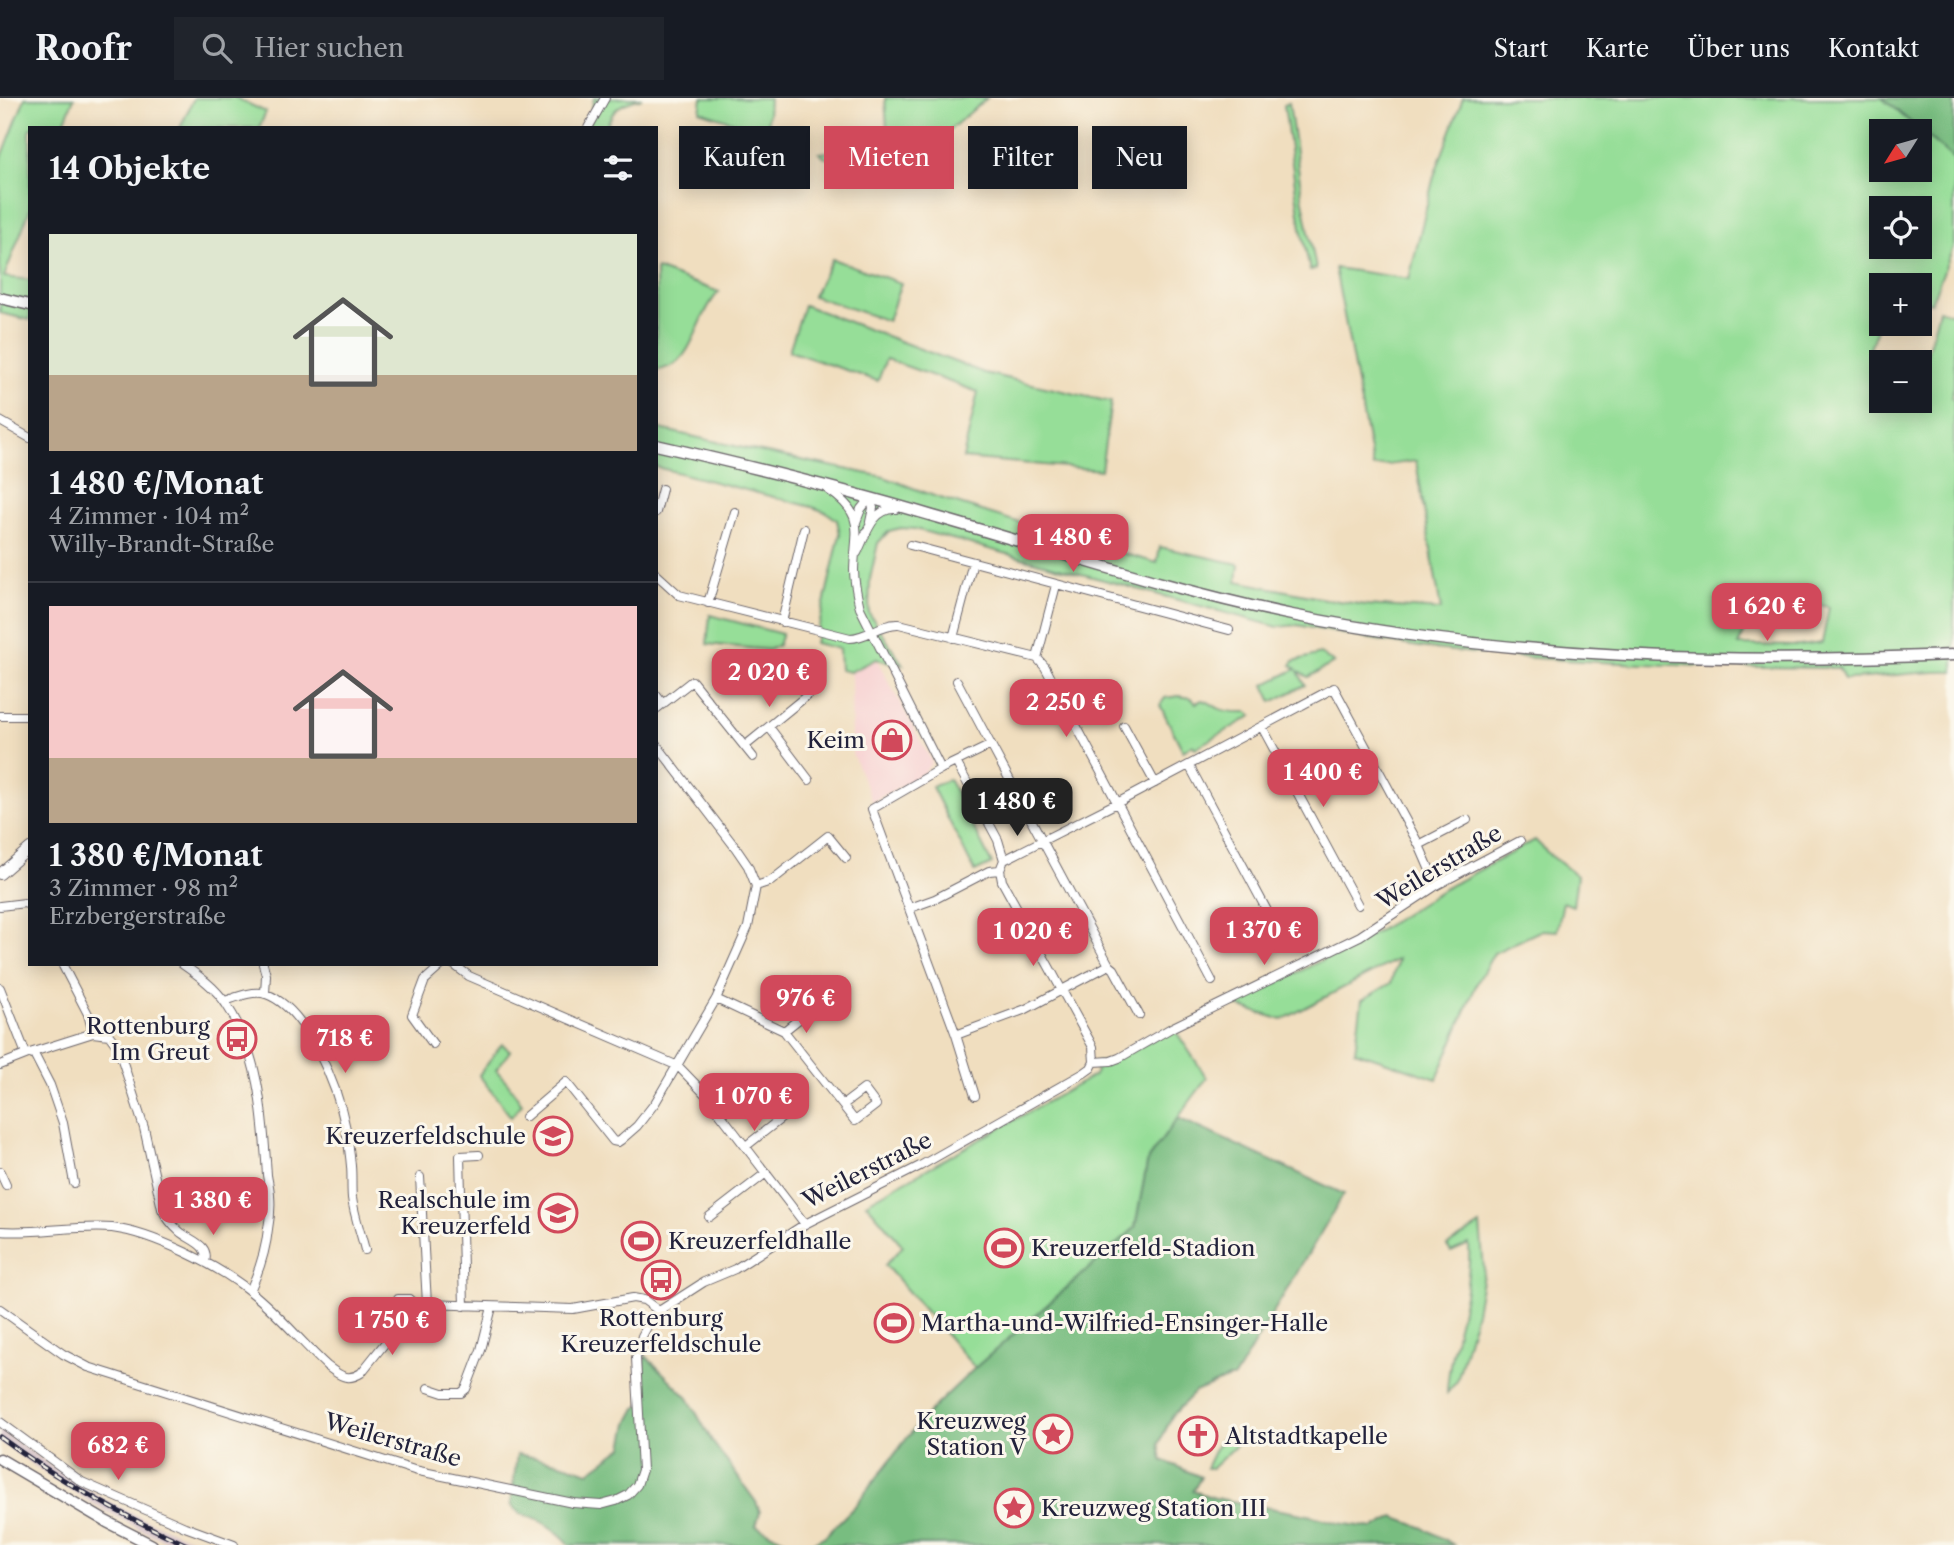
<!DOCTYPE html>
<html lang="de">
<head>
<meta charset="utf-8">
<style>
  :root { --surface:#171b24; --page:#20242c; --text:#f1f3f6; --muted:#9ea1a6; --line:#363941; --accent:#d1495b }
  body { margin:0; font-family:"Libre Caslon Text",serif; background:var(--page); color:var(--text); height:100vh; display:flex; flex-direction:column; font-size:26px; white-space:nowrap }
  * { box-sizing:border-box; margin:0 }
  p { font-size:23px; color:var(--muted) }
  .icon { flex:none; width:38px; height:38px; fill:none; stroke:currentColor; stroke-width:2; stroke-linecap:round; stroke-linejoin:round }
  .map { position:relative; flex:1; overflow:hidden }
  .drawer { position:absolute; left:28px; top:28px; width:630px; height:840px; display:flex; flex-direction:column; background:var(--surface); border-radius:0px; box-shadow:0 4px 18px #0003 }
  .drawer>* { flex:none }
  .hud { position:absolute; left:679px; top:28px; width:665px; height:63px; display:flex; gap:14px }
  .needle { width:46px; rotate:233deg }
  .buttons { position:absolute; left:1869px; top:21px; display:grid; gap:14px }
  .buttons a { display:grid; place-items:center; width:63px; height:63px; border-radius:0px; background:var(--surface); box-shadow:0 4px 18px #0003; font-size:35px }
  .price { position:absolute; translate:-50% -60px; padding:0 16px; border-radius:14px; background:var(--accent); color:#fff; font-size:23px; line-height:46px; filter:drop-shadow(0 2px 4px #0008) }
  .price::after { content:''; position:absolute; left:50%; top:42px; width:21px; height:16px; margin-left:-10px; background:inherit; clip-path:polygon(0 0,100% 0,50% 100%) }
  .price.active { background:#222; color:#fff }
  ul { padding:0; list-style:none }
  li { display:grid; align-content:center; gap:14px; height:371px; padding:0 21px }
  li+li { border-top:2px solid var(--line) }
  li span { display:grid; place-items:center; height:217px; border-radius:0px; color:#555 }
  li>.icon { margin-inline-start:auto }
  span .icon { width:126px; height:126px; fill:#fffc; stroke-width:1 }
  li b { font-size:30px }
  h2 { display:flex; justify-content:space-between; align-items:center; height:84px; padding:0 21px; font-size:30px }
  .tag { padding:0 24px; border-radius:0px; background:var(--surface); box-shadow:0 4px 18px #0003; font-size:24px; line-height:63px }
  .tag.active { background:var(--accent); color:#fff }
  header { display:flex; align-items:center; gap:42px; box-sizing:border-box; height:98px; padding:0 35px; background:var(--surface); border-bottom:2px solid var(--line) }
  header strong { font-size:33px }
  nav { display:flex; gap:38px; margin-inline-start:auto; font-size:24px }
  .search { width:490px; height:63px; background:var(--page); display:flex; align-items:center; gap:18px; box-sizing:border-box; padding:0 24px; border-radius:0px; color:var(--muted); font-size:26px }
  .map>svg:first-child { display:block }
  .built { fill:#f7cfd0 }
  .industrial { fill:#d2bdc5 }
  .green { fill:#96de98; stroke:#5c806a; stroke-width:2; fill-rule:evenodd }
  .forest { fill:#78bd80; stroke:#4d705e; stroke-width:2 }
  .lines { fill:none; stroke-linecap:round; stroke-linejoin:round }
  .minor-casing { stroke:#6a6469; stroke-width:10 }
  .tertiary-casing { stroke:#6a6469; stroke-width:12 }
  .secondary-casing { stroke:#6a6469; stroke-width:13 }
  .minor { stroke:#fff; stroke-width:8 }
  .tertiary { stroke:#fff; stroke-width:10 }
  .secondary { stroke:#fff; stroke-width:10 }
  .rail-casing { stroke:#22223b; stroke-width:5 }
  .rail { stroke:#fbf7ec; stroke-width:2.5; stroke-dasharray:8; stroke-linecap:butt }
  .labels { text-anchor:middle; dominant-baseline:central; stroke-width:6; stroke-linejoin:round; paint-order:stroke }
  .poi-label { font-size:23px; fill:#22223b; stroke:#fbf7ec; text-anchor:end }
  .street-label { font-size:23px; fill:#22223b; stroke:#fbf7ec }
</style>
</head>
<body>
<header>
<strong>Roofr</strong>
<div class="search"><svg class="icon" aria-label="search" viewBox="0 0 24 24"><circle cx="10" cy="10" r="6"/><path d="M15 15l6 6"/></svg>Hier suchen</div>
<nav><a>Start</a><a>Karte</a><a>Über uns</a><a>Kontakt</a></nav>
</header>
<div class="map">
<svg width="1954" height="1447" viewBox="0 0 1954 1447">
  <rect width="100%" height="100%" fill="#fbf7ec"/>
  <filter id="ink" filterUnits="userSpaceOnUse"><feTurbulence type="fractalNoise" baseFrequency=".0143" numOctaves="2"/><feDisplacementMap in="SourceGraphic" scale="14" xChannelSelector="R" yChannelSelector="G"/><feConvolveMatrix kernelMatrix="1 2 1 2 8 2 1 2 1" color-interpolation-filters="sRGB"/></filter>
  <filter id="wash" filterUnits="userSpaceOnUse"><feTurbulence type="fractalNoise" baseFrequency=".00686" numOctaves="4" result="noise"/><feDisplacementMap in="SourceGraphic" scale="28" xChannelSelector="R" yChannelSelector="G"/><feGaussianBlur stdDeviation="1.57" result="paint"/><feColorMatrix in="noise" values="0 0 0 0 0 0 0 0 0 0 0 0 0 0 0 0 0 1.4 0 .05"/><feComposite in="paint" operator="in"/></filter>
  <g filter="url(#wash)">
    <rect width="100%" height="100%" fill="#f0debf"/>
    <path class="built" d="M877,562L932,664L924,675L872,704L852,655L851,575Z"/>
    <path class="industrial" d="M0,1332L59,1373L98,1398L144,1421L205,1447H175L141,1432L95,1407L57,1384L0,1344Z"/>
    <path class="green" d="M25,0H74L62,30H30V111L4,179L30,182V222L0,215V64Z
      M194,0H236L266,14L259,30H180Z
      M594,0H642C622,6 614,7 606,30H588Z
      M702,0H769L767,35L700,13Z
      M885,0H987L926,52L890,76Z
      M1463,0H1882L1954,61V147L1931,205L1920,202V187H1881V219L1870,251L1881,267V303H1920V280L1939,212L1954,216V288L1951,299L1954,301V574C1917,572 1881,581 1844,581L1839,570C1707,569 1575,566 1444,552C1395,547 1346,536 1297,527L1278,529L915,431L901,430L889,433L878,445L870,481L869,515L903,567L876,561L850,574L840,572L839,551L815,545L840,436L837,422L826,414L812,409L656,369V330L752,352L884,379L934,398L1065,439L1157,465L1160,449L1239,466L1237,483L1325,501L1366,507L1441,512L1416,363L1373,369L1335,170L1409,181L1434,78ZM1881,33H1920V72H1881ZM1881,110H1920V149H1881ZM1764,494L1829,509L1822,545L1799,548L1738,547Z
      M1289,5L1302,98L1316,171L1310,173L1301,130L1284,7Z
      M866,48L869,50L880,82L824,59L819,55C835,52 848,58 864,55Z
      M832,161L901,185L888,223L813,198Z
      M656,171L719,194C700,213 694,255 673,267C668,270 661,271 656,273Z
      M804,207L984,275L1111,304L1101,372L963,360L978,294L886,261L878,283L789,253Z
      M710,517L782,536L778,547L769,552L707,546Z
      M1320,556L1334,565L1308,579L1298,573L1305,587L1272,604L1264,587L1296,571L1291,567L1294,563Z
      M1179,598L1191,600L1196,605L1202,602C1209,603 1212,607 1218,610C1227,615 1239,614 1248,614L1252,618L1195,650L1193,647L1183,653L1160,607L1165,600Z
      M949,681L992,766L975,774L932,689Z
      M1535,742L1549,756L1577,778L1573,808L1563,804L1557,833L1542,832L1494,855L1477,885L1437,981L1355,953L1362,902L1391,885L1398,861L1282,922L1234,907L1375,835L1442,792Z
      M1173,929L1207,980L1148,1061L1135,1130L975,1270L885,1167L903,1148L866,1105L1093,978L1096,974L1094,965L1111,963Z
      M502,946L510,953L496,972L507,984L522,1006L511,1019L479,977Z
      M1480,1127L1484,1171L1476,1214L1457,1283L1447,1295C1449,1245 1472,1197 1469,1146L1451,1154L1447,1148Z
      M1225,1337L1241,1343L1212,1370H1206L1215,1351Z"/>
    <path class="forest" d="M1882,0H1954V61Z
      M1178,1020L1344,1096L1234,1280H1229L1195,1294L1172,1318L1159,1346L1162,1362L1201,1379L1193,1393L1215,1400L1308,1417L1338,1425L1374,1430L1394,1419L1424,1430L1454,1447H570C563,1438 552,1430 542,1424C530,1418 519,1418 511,1407L517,1356L557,1364L589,1374L623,1349L628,1325L636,1310L641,1308L645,1257L688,1300L712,1343L756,1404L760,1414L756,1428L786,1443L811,1446L825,1438L855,1408L914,1331L936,1307L975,1270L1135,1130L1148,1061Z"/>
  </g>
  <g filter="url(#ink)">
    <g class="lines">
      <defs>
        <path id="minor" d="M588,30L605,0
          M0,323L30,340
          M827,391C867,417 855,432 854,472C854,485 857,497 860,510L941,671
          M656,414L662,391
          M856,424L861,411L870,400
          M870,424L873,410L870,400
          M910,447L1229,532
          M857,455C866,437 873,409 896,411
          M656,476L679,497L850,540C867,540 881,525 899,526L1037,560
          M708,505L735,414
          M782,524L804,431
          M953,540L973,464
          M1037,560L1045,569L1212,883
          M1037,560L1056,487
          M957,583L991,647
          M656,597L663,606
          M656,611L692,583L753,659
          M0,618H30
          M1124,628L1155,685
          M769,629L809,682
          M1262,629L1358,807
          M745,648L810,595
          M956,664L998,742L1004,762
          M1189,667L1287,850
          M1419,747L1467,722
          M756,788L771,783L828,738L846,760
          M0,808L25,805L30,808
          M910,810L935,801L989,773L1000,772
          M62,866L88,916L93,935
          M182,866C198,877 216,890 226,906C260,956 263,1019 267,1077C268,1084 270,1091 270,1098C271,1109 270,1120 268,1131C266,1152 259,1173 250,1193
          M263,866L266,877L265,896
          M453,866L469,878L678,968L705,996L805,1126
          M0,890L26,956
          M716,901L784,933L855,1023L876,1007L864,991L844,1006
          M225,903C237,899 253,892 266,896C308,911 338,991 346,1031C348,1043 350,1056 351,1068C352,1079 351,1089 352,1100C354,1117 361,1135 365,1152
          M784,933L834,893
          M956,937L1026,911L1109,867
          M433,946L412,917L425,882L443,866
          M33,954L50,987L63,1025L74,1085
          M1094,964L1093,949L1002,783L1000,772L1004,762L1117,705L1334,590L1419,747L1429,770
          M0,967L33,954L93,935L109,937L118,949L144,1030L162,1111C166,1119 171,1126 179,1133C190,1143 210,1146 205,1164
          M975,998L956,937L872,711L941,671L991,647L1109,867L1114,871L1139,917
          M525,1019L566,984L613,1043L618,1044L621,1042L637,1028L655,1005L716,901L748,829L756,788L748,768L735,749L656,646
          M746,1048L793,1011
          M0,1074L6,1087
          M420,1079L427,1206
          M709,1119L766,1075
          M0,1133C37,1136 75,1127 112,1130C153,1135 219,1168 251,1194C279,1216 301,1244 327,1268C339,1277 347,1284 361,1275L401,1225C412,1225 417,1220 417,1209
          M464,1208L460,1058L479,1057
          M417,1209L427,1206L573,1211L633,1200L644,1202L659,1213
          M0,1211L63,1256L88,1269L414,1372L573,1405L601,1407L616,1403L628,1397L637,1387L642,1372L636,1260L642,1238L649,1225L659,1213L704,1184L735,1171L805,1126L920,1068L1084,975L1091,970L1094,964L1111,963L1119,960L1173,929L1360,838L1437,787L1520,743
          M401,1225L393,1217L392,1211L398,1201H409L417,1209
          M428,1290L443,1295H461L466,1291L481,1252L492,1209
          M0,1324L82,1384L185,1429L234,1447"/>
        <path id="tertiary" d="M0,776L30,750"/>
        <path id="secondary" d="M0,200L30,207
          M656,347C749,368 842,391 933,418C1053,452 1170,492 1292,517C1510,561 1733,566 1954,557
          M0,1361L107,1424L152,1447"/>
      </defs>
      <use href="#minor" class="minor-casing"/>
      <use href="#tertiary" class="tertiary-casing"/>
      <use href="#secondary" class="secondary-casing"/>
      <use href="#minor" class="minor"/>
      <use href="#tertiary" class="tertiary"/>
      <use href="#secondary" class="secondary"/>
      <defs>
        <path id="rail" d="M0,1339C59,1383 121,1417 187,1447"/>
      </defs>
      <use href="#rail" class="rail-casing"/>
      <use href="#rail" class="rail"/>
    </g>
  </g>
  <defs>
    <symbol id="shop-ring" viewBox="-11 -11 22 22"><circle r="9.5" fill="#fbf7ec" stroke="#d1495b" stroke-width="1.5"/><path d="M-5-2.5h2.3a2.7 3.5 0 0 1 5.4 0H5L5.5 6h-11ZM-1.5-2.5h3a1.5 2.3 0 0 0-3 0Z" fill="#d1495b"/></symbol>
    <symbol id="bus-ring" viewBox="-11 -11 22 22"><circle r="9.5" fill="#fbf7ec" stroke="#d1495b" stroke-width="1.5"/><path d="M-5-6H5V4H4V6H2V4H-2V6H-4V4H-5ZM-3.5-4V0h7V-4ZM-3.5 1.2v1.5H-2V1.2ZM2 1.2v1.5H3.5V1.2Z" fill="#d1495b"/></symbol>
    <symbol id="school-ring" viewBox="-11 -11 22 22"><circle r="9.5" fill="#fbf7ec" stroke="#d1495b" stroke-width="1.5"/><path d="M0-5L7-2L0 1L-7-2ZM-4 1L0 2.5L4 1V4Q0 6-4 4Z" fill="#d1495b"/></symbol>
    <symbol id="stadium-ring" viewBox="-11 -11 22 22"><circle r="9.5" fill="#fbf7ec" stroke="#d1495b" stroke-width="1.5"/><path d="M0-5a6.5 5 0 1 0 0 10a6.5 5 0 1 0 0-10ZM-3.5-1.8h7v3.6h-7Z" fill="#d1495b"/></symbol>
    <symbol id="sight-ring" viewBox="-11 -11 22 22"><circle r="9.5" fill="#fbf7ec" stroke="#d1495b" stroke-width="1.5"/><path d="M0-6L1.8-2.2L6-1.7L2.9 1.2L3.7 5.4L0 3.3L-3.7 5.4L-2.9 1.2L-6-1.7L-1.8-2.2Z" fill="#d1495b"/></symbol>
    <symbol id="church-ring" viewBox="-11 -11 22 22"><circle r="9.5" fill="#fbf7ec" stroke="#d1495b" stroke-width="1.5"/><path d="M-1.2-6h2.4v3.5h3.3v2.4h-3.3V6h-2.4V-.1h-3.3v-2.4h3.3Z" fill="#d1495b"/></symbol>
  </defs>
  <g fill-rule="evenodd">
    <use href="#shop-ring" x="870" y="620" width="44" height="44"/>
    <use href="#bus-ring" x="215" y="919" width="44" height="44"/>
    <use href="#school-ring" x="531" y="1016" width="44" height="44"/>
    <use href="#school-ring" x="536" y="1093" width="44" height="44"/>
    <use href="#stadium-ring" x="619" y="1121" width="44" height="44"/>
    <use href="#stadium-ring" x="982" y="1128" width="44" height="44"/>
    <use href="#bus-ring" x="639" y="1160" width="44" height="44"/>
    <use href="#stadium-ring" x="872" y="1203" width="44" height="44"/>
    <use href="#sight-ring" x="1031" y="1314" width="44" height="44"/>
    <use href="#church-ring" x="1176" y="1316" width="44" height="44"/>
    <use href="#sight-ring" x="992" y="1388" width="44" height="44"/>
  </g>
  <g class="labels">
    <g class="poi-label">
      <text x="865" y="642">Keim</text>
      <text x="210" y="928">Rottenburg<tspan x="210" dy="26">Im Greut</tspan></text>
      <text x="526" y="1038">Kreuzerfeldschule</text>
      <text x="531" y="1102">Realschule im<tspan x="531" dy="26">Kreuzerfeld</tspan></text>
      <text x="668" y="1143" text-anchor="start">Kreuzerfeldhalle</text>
      <text x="1031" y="1150" text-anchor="start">Kreuzerfeld-Stadion</text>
      <text x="661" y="1220" text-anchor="middle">Rottenburg<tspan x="661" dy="26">Kreuzerfeldschule</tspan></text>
      <text x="921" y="1225" text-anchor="start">Martha-und-Wilfried-Ensinger-Halle</text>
      <text x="1026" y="1323">Kreuzweg<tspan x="1026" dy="26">Station V</tspan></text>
      <text x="1225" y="1338" text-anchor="start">Altstadtkapelle</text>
      <text x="1041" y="1410" text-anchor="start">Kreuzweg Station III</text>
    </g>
    <g class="street-label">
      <text transform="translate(1439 769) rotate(-31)">Weilerstraße</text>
      <text transform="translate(867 1072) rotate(-27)">Weilerstraße</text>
      <text transform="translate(393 1342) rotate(16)">Weilerstraße</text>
    </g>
  </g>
</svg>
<div class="buttons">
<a><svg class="needle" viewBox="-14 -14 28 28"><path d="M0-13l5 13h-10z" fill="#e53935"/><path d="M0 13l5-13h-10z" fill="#9ea1a6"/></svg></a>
<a><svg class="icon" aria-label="locate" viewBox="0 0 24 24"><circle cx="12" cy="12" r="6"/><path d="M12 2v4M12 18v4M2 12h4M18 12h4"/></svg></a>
<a>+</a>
<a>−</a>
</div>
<b class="price" style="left:1073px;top:476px">1 480 €</b>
<b class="price" style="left:1767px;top:545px">1 620 €</b>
<b class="price" style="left:769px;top:611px">2 020 €</b>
<b class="price" style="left:1066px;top:641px">2 250 €</b>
<b class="price" style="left:1323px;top:711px">1 400 €</b>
<b class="price active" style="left:1017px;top:740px">1 480 €</b>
<b class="price" style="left:1264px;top:869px">1 370 €</b>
<b class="price" style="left:1033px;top:870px">1 020 €</b>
<b class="price" style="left:806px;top:937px">976 €</b>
<b class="price" style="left:345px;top:977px">718 €</b>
<b class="price" style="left:754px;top:1035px">1 070 €</b>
<b class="price" style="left:213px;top:1139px">1 380 €</b>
<b class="price" style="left:392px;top:1259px">1 750 €</b>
<b class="price" style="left:118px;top:1384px">682 €</b>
<div class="hud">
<a class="tag">Kaufen</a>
<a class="tag active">Mieten</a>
<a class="tag">Filter</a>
<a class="tag">Neu</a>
</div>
<section class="drawer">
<h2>14 Objekte<svg class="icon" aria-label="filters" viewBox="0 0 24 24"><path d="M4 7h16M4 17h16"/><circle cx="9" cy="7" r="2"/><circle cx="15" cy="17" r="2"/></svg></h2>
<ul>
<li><span style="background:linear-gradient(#dfe7d0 65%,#b9a48a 0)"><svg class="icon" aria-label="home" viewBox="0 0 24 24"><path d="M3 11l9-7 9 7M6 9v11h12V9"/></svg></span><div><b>1 480 €/Monat</b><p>4 Zimmer · 104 m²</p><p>Willy-Brandt-Straße</p></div></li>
<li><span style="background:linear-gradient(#f6c9c9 70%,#b9a48a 0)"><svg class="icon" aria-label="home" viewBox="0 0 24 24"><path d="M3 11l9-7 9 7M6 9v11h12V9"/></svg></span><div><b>1 380 €/Monat</b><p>3 Zimmer · 98 m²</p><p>Erzbergerstraße</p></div></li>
</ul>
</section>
</div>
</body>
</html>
